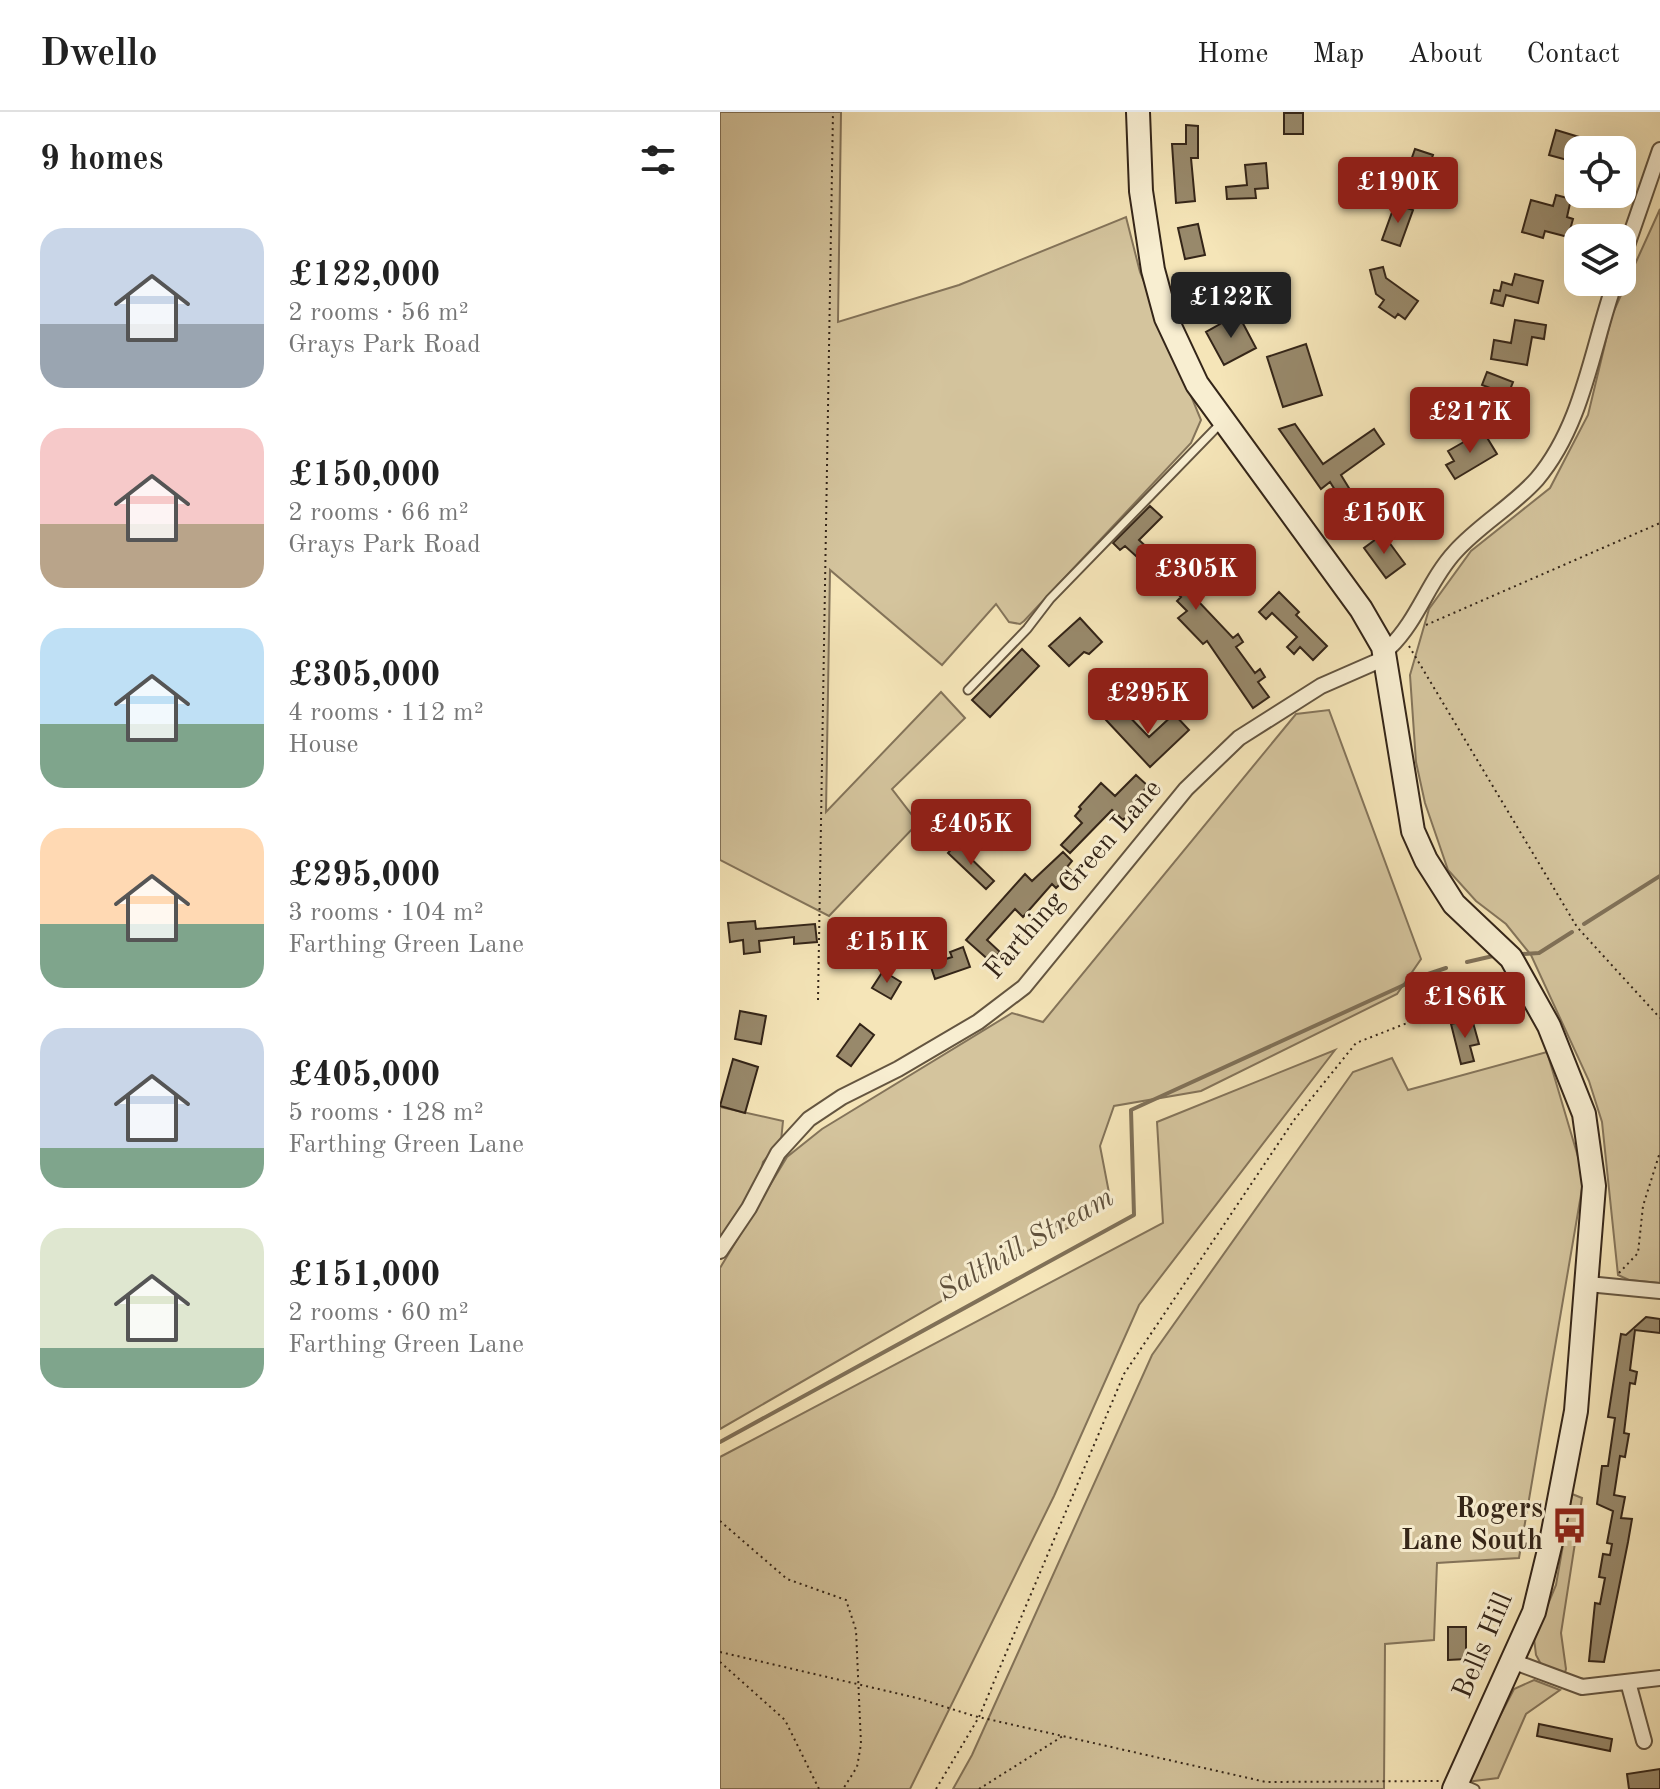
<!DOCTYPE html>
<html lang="en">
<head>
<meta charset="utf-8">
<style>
  :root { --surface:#fff; --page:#f6f6f6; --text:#222; --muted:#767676; --line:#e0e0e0; --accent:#8f2418 }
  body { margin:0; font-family:"Old Standard TT",serif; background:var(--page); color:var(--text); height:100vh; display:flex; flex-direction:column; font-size:30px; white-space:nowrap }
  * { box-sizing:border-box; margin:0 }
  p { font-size:26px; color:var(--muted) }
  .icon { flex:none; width:44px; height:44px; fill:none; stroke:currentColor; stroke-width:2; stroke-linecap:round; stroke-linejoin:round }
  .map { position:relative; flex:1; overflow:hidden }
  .side { display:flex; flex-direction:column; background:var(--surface); width:720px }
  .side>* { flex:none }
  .tools { position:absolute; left:844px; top:24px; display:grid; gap:16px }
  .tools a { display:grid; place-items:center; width:72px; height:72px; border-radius:16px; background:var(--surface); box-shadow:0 8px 32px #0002; font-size:40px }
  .price { position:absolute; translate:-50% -68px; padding:0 18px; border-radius:8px; background:var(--accent); color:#fff; font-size:26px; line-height:52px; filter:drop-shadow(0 2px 4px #0008) }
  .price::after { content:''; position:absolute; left:50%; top:48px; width:24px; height:18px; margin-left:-12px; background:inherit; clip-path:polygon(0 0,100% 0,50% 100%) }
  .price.active { background:#222; color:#fff }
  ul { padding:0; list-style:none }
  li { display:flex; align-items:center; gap:24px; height:200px; padding:0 40px }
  li span { display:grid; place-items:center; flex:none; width:224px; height:160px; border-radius:24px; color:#555 }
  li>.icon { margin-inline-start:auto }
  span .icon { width:96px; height:96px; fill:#fffc; stroke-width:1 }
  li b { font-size:34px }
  h2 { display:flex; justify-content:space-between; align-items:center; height:96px; padding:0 40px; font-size:34px }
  header { display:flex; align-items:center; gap:48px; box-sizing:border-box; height:112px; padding:0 40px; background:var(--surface); border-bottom:2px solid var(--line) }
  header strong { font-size:38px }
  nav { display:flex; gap:44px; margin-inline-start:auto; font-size:28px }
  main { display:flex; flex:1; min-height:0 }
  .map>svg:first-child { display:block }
  .green { fill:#d4c49d; stroke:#84745a; stroke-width:2 }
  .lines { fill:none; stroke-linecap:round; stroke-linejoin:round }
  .stream { stroke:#807158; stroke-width:4 }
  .building { fill:#98896b; stroke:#342518; stroke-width:2 }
  .lane-casing { stroke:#645540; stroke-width:11 }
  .street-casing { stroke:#645540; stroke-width:18 }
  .secondary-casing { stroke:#342518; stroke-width:26 }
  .path { stroke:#342518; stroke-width:2; stroke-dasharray:2 4; stroke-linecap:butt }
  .lane { stroke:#f8eed1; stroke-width:7 }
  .street { stroke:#f8eed1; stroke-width:14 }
  .secondary { stroke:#f8eed1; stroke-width:22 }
  .labels { text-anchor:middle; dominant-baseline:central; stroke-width:6; stroke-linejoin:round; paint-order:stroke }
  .street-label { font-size:28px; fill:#342518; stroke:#f8eed1 }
  .poi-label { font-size:28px; font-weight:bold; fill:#342518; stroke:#f8eed1; text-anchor:end }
  .water-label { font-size:30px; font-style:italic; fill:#60513d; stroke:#f8eed1 }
</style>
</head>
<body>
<header>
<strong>Dwello</strong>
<nav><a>Home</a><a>Map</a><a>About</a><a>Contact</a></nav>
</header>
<main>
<section class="side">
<h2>9 homes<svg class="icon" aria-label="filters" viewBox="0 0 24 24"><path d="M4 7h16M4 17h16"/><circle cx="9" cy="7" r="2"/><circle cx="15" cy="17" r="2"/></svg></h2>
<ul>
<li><span style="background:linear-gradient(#c9d6e8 60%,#9aa5b1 0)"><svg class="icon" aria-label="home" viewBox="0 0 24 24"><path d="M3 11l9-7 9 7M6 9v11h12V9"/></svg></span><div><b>£122,000</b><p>2 rooms · 56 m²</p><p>Grays Park Road</p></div></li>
<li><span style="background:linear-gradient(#f6c9c9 60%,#b9a48a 0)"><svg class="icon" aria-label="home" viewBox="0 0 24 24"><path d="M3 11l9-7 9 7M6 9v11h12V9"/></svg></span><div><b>£150,000</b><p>2 rooms · 66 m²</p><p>Grays Park Road</p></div></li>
<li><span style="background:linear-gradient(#bfe0f5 60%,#7fa58c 0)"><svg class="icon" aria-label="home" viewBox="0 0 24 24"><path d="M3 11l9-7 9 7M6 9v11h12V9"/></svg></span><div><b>£305,000</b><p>4 rooms · 112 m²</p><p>House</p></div></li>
<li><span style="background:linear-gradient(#ffd9b3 60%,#7fa58c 0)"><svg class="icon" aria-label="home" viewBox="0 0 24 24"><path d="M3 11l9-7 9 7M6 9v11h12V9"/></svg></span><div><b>£295,000</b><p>3 rooms · 104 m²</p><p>Farthing Green Lane</p></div></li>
<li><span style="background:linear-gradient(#c9d6e8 75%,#7fa58c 0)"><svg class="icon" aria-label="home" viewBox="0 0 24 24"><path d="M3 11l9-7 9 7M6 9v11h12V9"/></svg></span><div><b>£405,000</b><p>5 rooms · 128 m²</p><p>Farthing Green Lane</p></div></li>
<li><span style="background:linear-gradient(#dfe7d0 75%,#7fa58c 0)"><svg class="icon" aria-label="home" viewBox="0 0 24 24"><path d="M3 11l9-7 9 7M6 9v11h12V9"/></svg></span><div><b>£151,000</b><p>2 rooms · 60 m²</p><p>Farthing Green Lane</p></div></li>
</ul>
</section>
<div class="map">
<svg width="940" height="1677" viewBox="0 0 940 1677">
  <rect width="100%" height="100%" fill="#f5e5b8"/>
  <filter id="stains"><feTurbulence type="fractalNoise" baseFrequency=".0025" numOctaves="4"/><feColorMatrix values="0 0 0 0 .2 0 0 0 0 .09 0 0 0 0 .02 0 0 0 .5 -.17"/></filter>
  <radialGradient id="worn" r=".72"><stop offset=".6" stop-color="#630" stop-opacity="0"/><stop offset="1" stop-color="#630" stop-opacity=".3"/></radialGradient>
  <path class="green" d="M0,0H121L118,210L239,173L406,105L420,160L481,308L471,331L304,509L300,512L289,510L276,492L222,553L110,458L106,700L221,580L245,606L172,677L198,711L109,804L0,748Z
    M940,97V1171L909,1168L898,1163L882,1010L869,969L811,843L786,812L756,789L728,758L705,691L696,650L690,563L709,497L751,439L830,376L868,303L892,203Z
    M609,598L701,847L677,882L481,979L394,994L380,1034L391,1091L0,1317V1156L67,1045L102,1017L292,901L323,910L576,602Z
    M615,938L419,1193L334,1384L190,1677H0V1345L443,1111L437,1010Z
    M827,940L864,1065L799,1446L717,1451L714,1528L665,1532L664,1677H233L252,1643L432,1243L633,960L672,946L688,978Z
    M0,995L63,1009L61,1029L43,1050L38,1072L0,1126Z
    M852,1382L862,1386L841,1521L846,1557L844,1564L822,1554L816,1543L814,1526L836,1473Z
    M814,1568L840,1578L806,1602L778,1666L746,1670L794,1577Z"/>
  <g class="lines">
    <path class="stream" d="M864,812L940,764
      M802,842L819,841L852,820
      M747,850L773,844
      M0,1330L414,1103L411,998L708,862L726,856"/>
  </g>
  <path class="building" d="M564,1H583V22H564Z
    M466,13L478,14V46H471L475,89L456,91L452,32H466Z
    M836,18L869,28L866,38H858V51L829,43Z
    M695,37L713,43L701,77L683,71Z
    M546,51L548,76L535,77L536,86L507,87L506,75L527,73L525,53Z
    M836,83L851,87L847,105L853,107L848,125L825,119L823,126L802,120L811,88L833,94Z
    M675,92L693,98L680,134L662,128Z
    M478,112L485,143L465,147L458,116Z
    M663,155L666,166L698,189L685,207L678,202L675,206L659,195L664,188L656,182L650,158Z
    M795,162L823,169L818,191L786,183L783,194L771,191L774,178L780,179L782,170L792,173Z
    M518,202L536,236L504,253L486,220Z
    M795,208L826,213L824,227L812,225L807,253L771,247L774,228L791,231Z
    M586,232L602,283L563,295L547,245Z
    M767,260L793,270L780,303L765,298L773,277L762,273Z
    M575,312L603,352L654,317L664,332L621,363L643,399L625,411L617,398L625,394L610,370L601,377L559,317Z
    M763,319L777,342L735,367L726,353L734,349L728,339Z
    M430,394L442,405L419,428L462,468L460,470L513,526L518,522L523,530L516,535L535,561L540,557L545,565L538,570L549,585L533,596L487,529L483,532L458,506L467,499L457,489L461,485L405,434L400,438L393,431Z
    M663,422L685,452L666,466L644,436Z
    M559,480L579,500L576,503L607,534L593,548L580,535L574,542L567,535L577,525L552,501L546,507L539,500Z
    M360,506L382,530L369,542L364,540L349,554L329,534Z
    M302,537L319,554L270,605L252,588Z
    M400,595L429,625L454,602L469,618L430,655L386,608Z
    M416,663L428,674L408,696L411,699L403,708L392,698L350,741L341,733L362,711L355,704L361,697L359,695L381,671L395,684Z
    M236,732L274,769L266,777L228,741Z
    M343,740L352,749L347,755L353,760L336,776L332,772L303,805L295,797L267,828L280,840L271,850L246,828L305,762L312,769Z
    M35,809L36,817L95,812L97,830L74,832V825L39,829L40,840L24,842L23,828L10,830L8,811Z
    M243,835L250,855L215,867L210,852L232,845L230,840Z
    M163,859L181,870L171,887L152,876Z
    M20,899L46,904L41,932L15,927Z
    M752,907L759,932L750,934L754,949L741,952L731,912Z
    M140,912L154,923L131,954L117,944Z
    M13,947L38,955L25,1001L0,994Z
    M926,1205L940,1207V1221L915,1218L910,1258L917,1260L915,1272L910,1271L904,1321L909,1322L905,1345L900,1344L894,1383L905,1385L901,1406L912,1407L908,1430L884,1550L869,1549L875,1491L880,1492L885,1466L879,1465L883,1442L890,1443L892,1432L887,1431L893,1399L877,1392L882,1354H888L895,1306L888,1305L901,1222L906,1223Z
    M728,1515H746V1547L728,1548Z
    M819,1612L892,1627L890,1639L817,1624Z
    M940,1657V1677H909L907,1662Z"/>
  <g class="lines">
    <defs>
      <path id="lane" d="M248,578L307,517L330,487L501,311
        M739,1670L755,1677"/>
      <path id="street" d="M902,148L940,38
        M663,535H670C698,508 709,468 735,440C759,413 793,394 817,367C863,313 872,235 895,170
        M0,1139L29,1096L58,1041L89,1007L122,985L178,957L258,910L304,875L466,677L519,626L601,574L665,546
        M868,1172L940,1179
        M792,1549L862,1575L940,1566
        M908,1570L924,1629"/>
      <path id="secondary" d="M418,0L421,79L433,158L446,206L477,272L641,497L663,535L693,719L706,748L734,792L791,846L829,914L864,1002L874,1074L856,1299L831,1430L814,1500L734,1677"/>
    </defs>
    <use href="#lane" class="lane-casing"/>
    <use href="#street" class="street-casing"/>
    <use href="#secondary" class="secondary-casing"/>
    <path class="path" d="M706,513L940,411
      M689,534L857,815L940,906
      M98,888L113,0
      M899,1161L918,1141L923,1094L940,1040
      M0,1409L67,1467L126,1488L136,1518L141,1632L137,1655L123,1677
      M0,1540L197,1586L254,1604L546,1670L719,1669
      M0,1550L65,1608L99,1677
      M216,1677L259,1605L404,1262L574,1008L636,931L723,897L736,869
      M259,1677L343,1624"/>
    <use href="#lane" class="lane"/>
    <use href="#street" class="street"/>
    <use href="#secondary" class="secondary"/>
  </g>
  <defs>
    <symbol id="bus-bare" viewBox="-9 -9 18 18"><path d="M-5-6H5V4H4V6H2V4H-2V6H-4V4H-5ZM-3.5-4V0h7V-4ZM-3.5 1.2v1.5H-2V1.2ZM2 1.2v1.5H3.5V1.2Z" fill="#8f2418" stroke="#f8eed1" stroke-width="2.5" paint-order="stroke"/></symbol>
  </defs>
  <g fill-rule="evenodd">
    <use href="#bus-bare" x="824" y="1388" width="51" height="51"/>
  </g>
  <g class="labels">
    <g class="street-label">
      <text transform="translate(354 768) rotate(-49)">Farthing Green Lane</text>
      <text transform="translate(764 1534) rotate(-67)">Bells Hill</text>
    </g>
    <g class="poi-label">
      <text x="823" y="1398">Rogers<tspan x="823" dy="32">Lane South</tspan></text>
    </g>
    <g class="water-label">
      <text transform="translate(306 1133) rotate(-30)">Salthill Stream</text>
    </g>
  </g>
  <rect width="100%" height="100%" filter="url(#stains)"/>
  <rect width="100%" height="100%" fill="url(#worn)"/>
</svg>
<div class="tools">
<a><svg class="icon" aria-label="locate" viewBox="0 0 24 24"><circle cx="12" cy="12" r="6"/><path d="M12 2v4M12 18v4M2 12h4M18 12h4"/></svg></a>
<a><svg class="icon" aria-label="layers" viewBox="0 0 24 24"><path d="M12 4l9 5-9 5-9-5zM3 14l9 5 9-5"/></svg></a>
</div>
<b class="price" style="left:678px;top:113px">£190K</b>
<b class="price active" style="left:511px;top:228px">£122K</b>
<b class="price" style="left:750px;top:343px">£217K</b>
<b class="price" style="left:664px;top:444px">£150K</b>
<b class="price" style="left:476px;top:500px">£305K</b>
<b class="price" style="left:428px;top:624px">£295K</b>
<b class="price" style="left:251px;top:755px">£405K</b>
<b class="price" style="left:167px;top:873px">£151K</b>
<b class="price" style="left:745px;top:928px">£186K</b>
</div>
</main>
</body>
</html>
